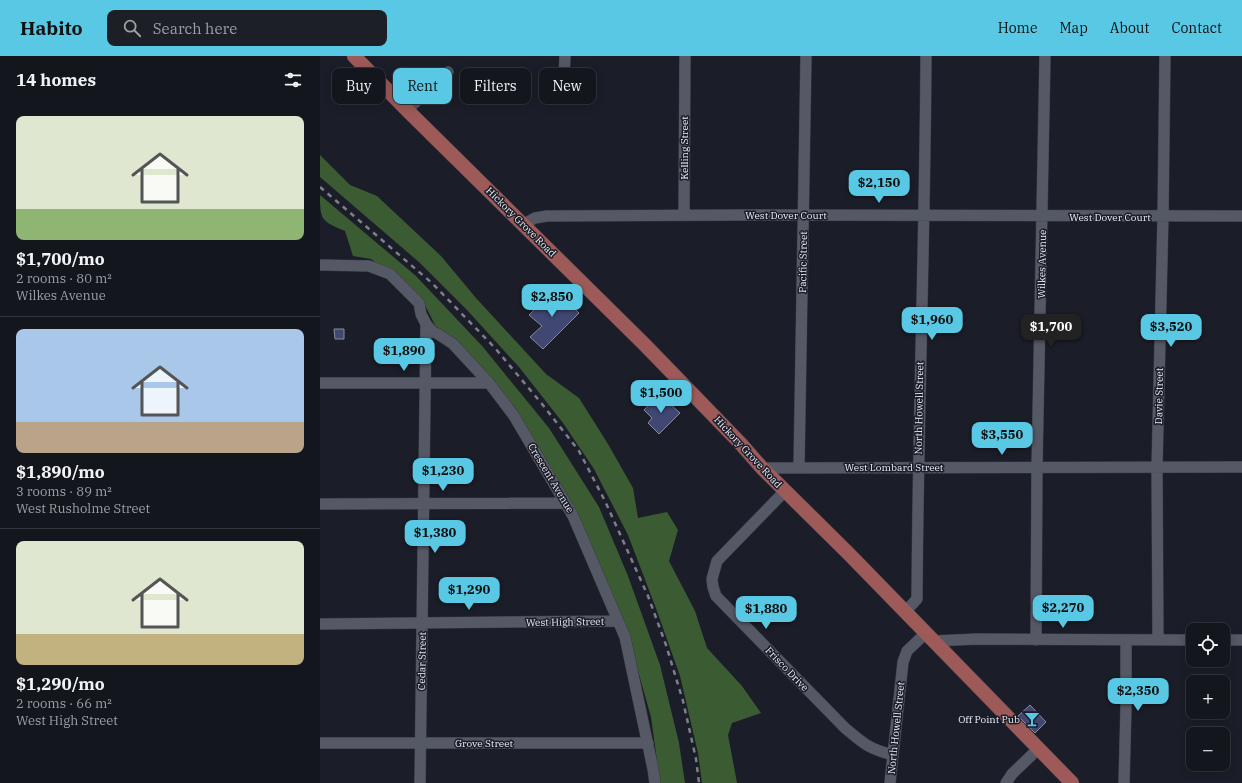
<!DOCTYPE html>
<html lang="en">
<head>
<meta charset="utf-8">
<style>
  :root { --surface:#14161e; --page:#1d1f27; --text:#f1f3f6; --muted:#9d9fa4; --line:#33353c; --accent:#59c8e4 }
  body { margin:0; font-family:"IBM Plex Serif",serif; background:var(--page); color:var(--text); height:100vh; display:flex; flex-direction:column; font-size:15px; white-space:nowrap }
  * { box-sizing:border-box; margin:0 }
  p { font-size:13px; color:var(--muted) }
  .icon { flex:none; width:22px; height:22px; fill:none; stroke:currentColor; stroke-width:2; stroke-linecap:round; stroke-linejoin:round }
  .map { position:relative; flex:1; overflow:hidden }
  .details { display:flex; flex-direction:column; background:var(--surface); width:320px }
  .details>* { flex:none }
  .banner { position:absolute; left:12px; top:12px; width:380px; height:36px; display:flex; gap:8px }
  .tools { position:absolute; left:866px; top:567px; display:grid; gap:8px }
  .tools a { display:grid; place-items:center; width:44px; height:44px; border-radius:8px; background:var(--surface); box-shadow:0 2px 10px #0003,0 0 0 1px var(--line); font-size:20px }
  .price { position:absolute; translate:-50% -34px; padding:0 9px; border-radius:8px; background:var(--accent); color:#111; font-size:13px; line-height:26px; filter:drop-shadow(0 1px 2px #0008) }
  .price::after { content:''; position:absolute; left:50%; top:24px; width:12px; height:9px; margin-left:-6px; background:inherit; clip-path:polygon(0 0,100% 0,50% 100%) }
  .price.selected { background:#222; color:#fff }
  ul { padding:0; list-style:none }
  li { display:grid; align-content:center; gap:8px; height:212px; padding:0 16px }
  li+li { border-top:1px solid var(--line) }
  li span { display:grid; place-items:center; height:124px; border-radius:8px; color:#555 }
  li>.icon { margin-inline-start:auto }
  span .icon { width:72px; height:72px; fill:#fffc; stroke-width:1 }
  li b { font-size:17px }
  h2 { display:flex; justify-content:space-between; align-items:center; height:48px; padding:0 16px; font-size:17px }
  .pill { padding:0 14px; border-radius:8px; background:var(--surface); box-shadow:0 2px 10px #0003,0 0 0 1px var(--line); font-size:14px; line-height:36px }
  .pill.selected { background:var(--accent); color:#111 }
  header { display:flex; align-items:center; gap:24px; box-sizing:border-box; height:56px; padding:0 20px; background:var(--accent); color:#111 }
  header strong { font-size:19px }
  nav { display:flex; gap:22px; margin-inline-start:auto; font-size:14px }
  .search { width:280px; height:36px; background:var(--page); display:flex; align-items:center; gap:10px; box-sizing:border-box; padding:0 14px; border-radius:8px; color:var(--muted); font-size:15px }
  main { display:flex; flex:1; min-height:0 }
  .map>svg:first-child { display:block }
  .forest { fill:#3b5c33 }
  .building { fill:#404773; stroke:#888b99 }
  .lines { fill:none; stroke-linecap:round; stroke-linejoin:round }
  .minor-casing { stroke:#383942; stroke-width:12 }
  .major-casing { stroke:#383942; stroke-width:15 }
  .minor { stroke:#555865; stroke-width:11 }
  .major { stroke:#9d5a58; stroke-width:14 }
  .rail { stroke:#7d7f89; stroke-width:2.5; stroke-dasharray:5 5; stroke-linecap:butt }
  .labels { text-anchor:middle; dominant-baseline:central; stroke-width:3; stroke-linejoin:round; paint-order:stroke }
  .street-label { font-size:10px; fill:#eaecf4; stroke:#1b1d28 }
  .poi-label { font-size:10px; fill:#eaecf4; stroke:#1b1d28; text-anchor:end }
</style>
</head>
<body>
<header>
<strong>Habito</strong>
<div class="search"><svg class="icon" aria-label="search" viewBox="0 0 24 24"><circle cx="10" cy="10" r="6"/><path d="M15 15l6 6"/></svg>Search here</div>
<nav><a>Home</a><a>Map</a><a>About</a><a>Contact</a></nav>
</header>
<main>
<section class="details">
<h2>14 homes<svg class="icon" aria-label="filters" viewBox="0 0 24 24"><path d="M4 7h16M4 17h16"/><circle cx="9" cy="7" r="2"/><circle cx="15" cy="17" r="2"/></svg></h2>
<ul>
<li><span style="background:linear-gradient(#dfe7d0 75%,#8fb573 0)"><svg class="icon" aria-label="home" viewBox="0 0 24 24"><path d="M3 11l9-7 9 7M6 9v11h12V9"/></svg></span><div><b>$1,700/mo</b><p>2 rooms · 80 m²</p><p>Wilkes Avenue</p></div></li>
<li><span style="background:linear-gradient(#a9c7e8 75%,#b9a48a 0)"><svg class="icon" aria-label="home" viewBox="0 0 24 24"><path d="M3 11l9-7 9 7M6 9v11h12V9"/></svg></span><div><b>$1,890/mo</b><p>3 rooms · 89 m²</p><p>West Rusholme Street</p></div></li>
<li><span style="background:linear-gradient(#dfe7d0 75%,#c2b280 0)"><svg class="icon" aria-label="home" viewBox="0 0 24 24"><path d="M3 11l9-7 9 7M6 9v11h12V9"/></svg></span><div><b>$1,290/mo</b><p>2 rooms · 66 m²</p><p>West High Street</p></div></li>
</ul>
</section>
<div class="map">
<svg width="922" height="727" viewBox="0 0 922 727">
  <rect width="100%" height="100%" fill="#1b1d28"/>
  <path class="forest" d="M0,99L30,129L57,140L121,200L156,242L226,318L259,342L288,388L313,432L318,462L347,456L358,474L349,505L375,555L387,592L422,630L441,657L412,667L408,679L417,727H382L378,697L360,620L337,555L308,479L274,413L243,367L199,311L147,254L100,207L0,121Z
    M0,139L96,220L163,291L229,372L279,451L308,520L340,609L359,687L365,727H340L331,661L309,583L209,376L117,273L102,243L51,203L33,200L25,175C2,165 0,165 0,139Z"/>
  <path class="building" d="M234,234L259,257L223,293L210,281L222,270L209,259Z
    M14,273H24V283H15Z
    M339,338L360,357L339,378L328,367L332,362L324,354Z
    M710,649L726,666L715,677L698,660Z"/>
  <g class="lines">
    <defs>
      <path id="minor" d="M244,24L245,0
        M87,54L128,16
        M364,159L365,0
        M204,168L215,162L227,160L424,159L922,160
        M0,209L49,210L70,218L99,247L101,258L106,268L113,276L118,278L133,288L169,327L194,360L253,460L305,581L333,713L335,727
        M0,327H169
        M479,411L486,0
        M442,412L922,411
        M465,435L397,505L392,523L393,531L396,540L525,672C544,688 549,693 573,699
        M0,448L245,447
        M585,556L597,543C598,362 605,181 606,0
        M0,568L298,565
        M716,584L717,411L725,0
        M838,584L837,411L843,161L845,0
        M903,584H922
        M614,585L657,583L873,584
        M0,687H328
        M100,727L106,268
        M570,727L583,606L587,595L606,577
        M686,727L692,718L718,693
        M804,727L806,651V584"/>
      <path id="major" d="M34,0L87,54L325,289L421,388L442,412L529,498L752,727"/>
    </defs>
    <use href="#minor" class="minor-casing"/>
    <use href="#major" class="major-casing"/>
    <use href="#minor" class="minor"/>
    <use href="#major" class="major"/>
    <path class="rail" d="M0,131L112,227L175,292L222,348L259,395L285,445L328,540L346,589L363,645L376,703L379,727"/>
  </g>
  <defs>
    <symbol id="bar-bare" viewBox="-9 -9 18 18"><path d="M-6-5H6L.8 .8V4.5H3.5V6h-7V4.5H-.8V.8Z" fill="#59c8e4" stroke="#1b1d28" stroke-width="2.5" paint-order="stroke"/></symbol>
  </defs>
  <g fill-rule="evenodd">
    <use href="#bar-bare" x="701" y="652" width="22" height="22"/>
  </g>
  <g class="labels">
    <g class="street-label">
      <text transform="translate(364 92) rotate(-90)">Kelling Street</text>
      <text x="466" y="159">West Dover Court</text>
      <text x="790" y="161">West Dover Court</text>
      <text transform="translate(201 166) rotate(45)">Hickory Grove Road</text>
      <text transform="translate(483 206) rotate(-89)">Pacific Street</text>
      <text transform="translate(722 208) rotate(-89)">Wilkes Avenue</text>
      <text transform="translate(839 340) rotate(-89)">Davie Street</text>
      <text transform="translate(599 352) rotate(-89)">North Howell Street</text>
      <text transform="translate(428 396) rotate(47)">Hickory Grove Road</text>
      <text x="574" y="411">West Lombard Street</text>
      <text transform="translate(231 422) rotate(59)">Crescent Avenue</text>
      <text transform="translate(245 566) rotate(-1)">West High Street</text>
      <text transform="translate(102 605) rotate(-89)">Cedar Street</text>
      <text transform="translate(467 613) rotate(46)">Frisco Drive</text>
      <text transform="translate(576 672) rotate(-84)">North Howell Street</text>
      <text x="164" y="687">Grove Street</text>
    </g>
    <g class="poi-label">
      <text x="700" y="663">Off Point Pub</text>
    </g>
  </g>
</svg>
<div class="tools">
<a><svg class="icon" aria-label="locate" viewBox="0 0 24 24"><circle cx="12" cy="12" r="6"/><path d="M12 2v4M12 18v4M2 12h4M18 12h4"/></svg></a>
<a>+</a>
<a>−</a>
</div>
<b class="price" style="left:559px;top:148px">$2,150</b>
<b class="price" style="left:232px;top:262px">$2,850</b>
<b class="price" style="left:612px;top:285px">$1,960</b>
<b class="price selected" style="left:731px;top:292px">$1,700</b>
<b class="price" style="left:851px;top:292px">$3,520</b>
<b class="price" style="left:84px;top:316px">$1,890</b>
<b class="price" style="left:341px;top:358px">$1,500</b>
<b class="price" style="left:682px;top:400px">$3,550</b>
<b class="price" style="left:123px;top:436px">$1,230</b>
<b class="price" style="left:115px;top:498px">$1,380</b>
<b class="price" style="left:149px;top:555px">$1,290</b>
<b class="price" style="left:743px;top:573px">$2,270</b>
<b class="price" style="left:446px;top:574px">$1,880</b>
<b class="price" style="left:818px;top:656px">$2,350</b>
<div class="banner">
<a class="pill">Buy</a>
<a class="pill selected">Rent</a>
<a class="pill">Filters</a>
<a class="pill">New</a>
</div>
</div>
</main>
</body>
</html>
